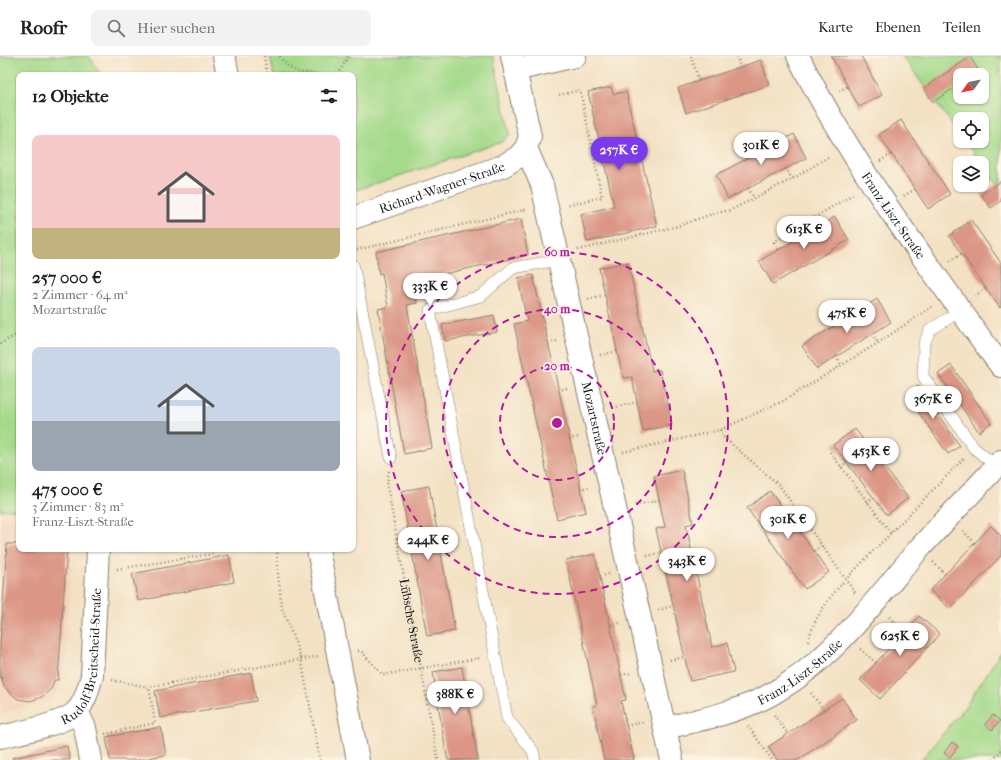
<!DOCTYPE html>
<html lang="de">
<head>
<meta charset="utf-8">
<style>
  :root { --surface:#fff; --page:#f2f2f2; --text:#202124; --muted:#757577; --line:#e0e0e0; --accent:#7c3aed }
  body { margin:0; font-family:"IM FELL French Canon",serif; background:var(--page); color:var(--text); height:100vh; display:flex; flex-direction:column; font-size:15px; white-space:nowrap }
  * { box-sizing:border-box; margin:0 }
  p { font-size:13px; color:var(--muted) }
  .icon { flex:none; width:22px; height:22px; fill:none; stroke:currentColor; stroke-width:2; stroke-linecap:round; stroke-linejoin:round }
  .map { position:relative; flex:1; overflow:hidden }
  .details { position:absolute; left:16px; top:16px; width:340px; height:480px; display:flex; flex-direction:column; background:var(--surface); border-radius:8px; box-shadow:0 1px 3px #0004 }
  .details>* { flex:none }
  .needle { width:26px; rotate:237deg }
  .tools { position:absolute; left:953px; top:12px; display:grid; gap:8px }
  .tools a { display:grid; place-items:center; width:36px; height:36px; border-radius:8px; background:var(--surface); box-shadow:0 1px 3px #0004; font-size:20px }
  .price { position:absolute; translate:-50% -34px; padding:0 9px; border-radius:14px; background:#fff; color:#222; font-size:13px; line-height:26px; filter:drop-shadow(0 1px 2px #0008) }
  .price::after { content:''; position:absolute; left:50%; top:24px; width:12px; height:9px; margin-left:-6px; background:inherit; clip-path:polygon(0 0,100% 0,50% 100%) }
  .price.selected { background:var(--accent); color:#fff }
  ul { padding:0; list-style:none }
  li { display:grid; align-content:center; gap:8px; height:212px; padding:0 16px }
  li span { display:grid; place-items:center; height:124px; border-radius:8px; color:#555 }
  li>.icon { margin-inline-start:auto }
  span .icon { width:72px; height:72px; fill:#fffc; stroke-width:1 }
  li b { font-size:17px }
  h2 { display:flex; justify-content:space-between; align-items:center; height:48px; padding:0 16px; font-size:17px }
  header { display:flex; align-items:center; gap:24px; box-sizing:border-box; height:56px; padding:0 20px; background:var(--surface); border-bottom:1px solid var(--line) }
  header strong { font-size:19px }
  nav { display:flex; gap:22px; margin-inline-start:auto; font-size:14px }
  .search { width:280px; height:36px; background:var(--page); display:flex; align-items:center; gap:10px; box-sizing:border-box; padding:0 14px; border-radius:8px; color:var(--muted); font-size:15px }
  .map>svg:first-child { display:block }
  .built { fill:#f3d4be }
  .green { fill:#a5da8b; stroke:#607b54; fill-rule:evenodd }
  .building { fill:#db9685 }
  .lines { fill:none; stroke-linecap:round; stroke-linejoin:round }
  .lane-casing { stroke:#887e70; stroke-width:12 }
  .street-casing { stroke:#887e70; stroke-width:24 }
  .secondary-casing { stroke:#887e70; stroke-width:24 }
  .path { stroke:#887e70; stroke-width:2.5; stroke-dasharray:1 3; stroke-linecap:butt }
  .lane { stroke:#fff; stroke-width:11 }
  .street { stroke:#fff; stroke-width:22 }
  .secondary { stroke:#fff; stroke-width:22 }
  .ring { fill:none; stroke:#b5179e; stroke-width:2; stroke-dasharray:7 5 }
  .labels { text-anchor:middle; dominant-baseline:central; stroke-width:3.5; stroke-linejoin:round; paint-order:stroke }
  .street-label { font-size:13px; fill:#1c1c1c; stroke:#fcf5e5 }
  .centre { fill:#b5179e; stroke:#fcf5e5; stroke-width:2 }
  .ring-label { font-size:12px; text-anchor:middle; font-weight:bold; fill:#b5179e; stroke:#fcf5e5; stroke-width:3.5; stroke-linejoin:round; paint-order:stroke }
</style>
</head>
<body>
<header>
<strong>Roofr</strong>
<div class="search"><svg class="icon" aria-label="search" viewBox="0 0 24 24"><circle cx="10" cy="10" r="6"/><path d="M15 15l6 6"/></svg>Hier suchen</div>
<nav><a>Karte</a><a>Ebenen</a><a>Teilen</a></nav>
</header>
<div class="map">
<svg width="1001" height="704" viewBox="0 0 1001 704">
  <rect width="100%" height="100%" fill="#fcf5e5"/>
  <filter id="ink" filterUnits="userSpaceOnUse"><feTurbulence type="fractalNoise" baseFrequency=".025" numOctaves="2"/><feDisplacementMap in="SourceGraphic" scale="8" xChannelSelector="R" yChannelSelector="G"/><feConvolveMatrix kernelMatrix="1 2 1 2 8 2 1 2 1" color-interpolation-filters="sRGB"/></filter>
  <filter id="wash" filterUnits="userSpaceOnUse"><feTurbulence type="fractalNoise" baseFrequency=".012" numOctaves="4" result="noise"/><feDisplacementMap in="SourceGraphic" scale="16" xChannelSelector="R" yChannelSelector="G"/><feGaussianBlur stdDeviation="0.9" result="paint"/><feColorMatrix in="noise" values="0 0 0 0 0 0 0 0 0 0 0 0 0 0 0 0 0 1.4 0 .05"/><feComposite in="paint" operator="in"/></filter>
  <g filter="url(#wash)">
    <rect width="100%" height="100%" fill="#f3e1c3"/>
    <path class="built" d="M19,453V493H71L66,594L63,624L58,636L51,643L42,647L0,658V454Z"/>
    <path class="green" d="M0,0H89L101,19H19V453L0,454Z
      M270,0H493L510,78L502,86L353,135V19H274Z
      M902,0H1001V134L965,85H982V63H960V79ZM960,19H982V41H960Z
      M1001,596V704H921L965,651Z"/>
    <g id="blocks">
      <path class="building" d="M831,0H861L882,39L859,51Z
        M970,1L979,15L973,19H960V28L933,46L924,32Z
        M761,4L769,29L686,57L678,32Z
        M611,31L613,38L626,36L657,170L587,186L581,158L614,150L588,36Z
        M901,64L950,138L928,153L879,79Z
        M794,78L806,102L728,143L716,119Z
        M1001,125V145L991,152L981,139Z
        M835,161L849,184L773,228L759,205Z
        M521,163L528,199L413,225L417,247L407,249L432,392L404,398L378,253L388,251L382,217L379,218L376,196Z
        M971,164L1001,207V251L1000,252L949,180Z
        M628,206L652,315L660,314L672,369L643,375L632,321L623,322L599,212Z
        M533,219L586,456L557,463L514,268L527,265L518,222Z
        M877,243L891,266L817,313L802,290Z
        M494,259L497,276L445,285L442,269Z
        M951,309L991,367L979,376L938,318Z
        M918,330L960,390L948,398L906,339Z
        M855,373L908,442L887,459L833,389Z
        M682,414L693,467L686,469L712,591L727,587L734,616L690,625L656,473L665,471L654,420Z
        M429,430L455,575L427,580L401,435Z
        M770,435L829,516L805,533L747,452Z
        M991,470L1001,480V500L950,553L930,534Z
        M7,488H19V493H67L58,624H54L52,632L42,641L30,645L18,643L9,636L4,630L1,621H0V589Z
        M595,498L626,644L621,645L634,704H604L593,650L597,649L566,504Z
        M229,499L234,526L138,545L132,518Z
        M919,560L940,578L880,643L860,624Z
        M462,611L478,704H448L445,691L433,616Z
        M251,617L256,645L160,662L155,635Z
        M842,642L857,664L798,704H777L768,691Z
        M993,659L1000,665L992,674L985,668Z
        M161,671L166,699L137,704H110L106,681Z
        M952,686L958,690L950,701L944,697Z
        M67,690L70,704H13L12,702Z"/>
    </g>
  </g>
  <g filter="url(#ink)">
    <use href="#blocks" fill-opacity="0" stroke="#887e70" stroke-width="1"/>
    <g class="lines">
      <defs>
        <path id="lane" d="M353,208L391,402
          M960,255L930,274L924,288L923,320L974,392L996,410
          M535,704L533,695L507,662L430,254L481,240L513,212L558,204"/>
        <g id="street">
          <path id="s2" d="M512,0L530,80L526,92L542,129L672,704"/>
          <path id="s3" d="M798,0C829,63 867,122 907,179C938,223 969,267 1001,310"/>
          <path d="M515,14L575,0"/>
          <path id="s4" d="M353,162L503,110L518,101L526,92"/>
          <path d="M77,655L85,672L91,704"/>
          <path id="s5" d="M665,672C699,664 735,657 766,641C831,607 872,548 918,494C945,464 974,435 1001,405"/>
          <path id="s6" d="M0,681C18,677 66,668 78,654C86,644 88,633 92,620L98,493"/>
        </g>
        <path id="secondary" d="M224,0L228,19
          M318,493L358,704"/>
      </defs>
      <use href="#lane" class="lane-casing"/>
      <use href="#street" class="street-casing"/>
      <use href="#secondary" class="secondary-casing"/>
      <g class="path">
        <path d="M264,0L267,19"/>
        <path d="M280,0C289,16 301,17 318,19"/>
        <path d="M691,0L699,25"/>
        <path d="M737,0L740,11"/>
        <path d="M327,19L338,18"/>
        <path d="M338,19L348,0"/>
        <path d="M839,35L848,30"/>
        <path d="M559,39L580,34L602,141L567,149"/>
        <path d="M880,105L892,98"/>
        <path d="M786,112L792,123"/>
        <path d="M748,132L754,142"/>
        <path d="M904,140L915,133"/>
        <path d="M811,164L816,172"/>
        <path d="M357,194L528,153"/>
        <path d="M578,194L678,170L715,157L731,154L792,123L830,100"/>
        <path d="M778,194L774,186L855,137"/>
        <path d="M950,205L961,198"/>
        <path d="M975,240L986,232"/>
        <path d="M588,243L605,239"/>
        <path d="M872,278L878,287"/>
        <path d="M548,287L557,285"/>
        <path d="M0,288L19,277"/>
        <path d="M600,299L617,295"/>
        <path d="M836,300L842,310"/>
        <path d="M558,334L567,332"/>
        <path d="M613,352L637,346"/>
        <path d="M720,374L722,380L779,429L856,538"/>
        <path d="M569,383L579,381"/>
        <path d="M623,396L720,374L783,345L878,287L933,250"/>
        <path d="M830,396L891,477"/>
        <path d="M841,411L847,406"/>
        <path id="s1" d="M389,415L387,429L438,704"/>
        <path d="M580,433L590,431"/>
        <path d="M867,446L873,441"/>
        <path d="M635,449L660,444"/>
        <path d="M786,456L794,450"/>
        <path d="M963,475L975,487"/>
        <path d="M277,493L278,518L282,552L301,602L320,704"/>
        <path d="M814,495L822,490"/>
        <path d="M647,500L662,497"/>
        <path d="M933,506L945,518"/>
        <path d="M117,513L213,498"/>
        <path d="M600,520L609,518"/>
        <path d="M658,554L673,550"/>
        <path d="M889,561L904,576"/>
        <path d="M611,569L620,567"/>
        <path d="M808,585C815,560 829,542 846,523L963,403"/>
        <path d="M860,593L876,607"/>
        <path d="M358,595H361L383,619L480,602"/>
        <path d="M670,604L684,601"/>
        <path d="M621,619L632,617"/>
        <path d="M112,624L149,631L319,600"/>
        <path d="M811,637L824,654"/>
        <path d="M774,659L788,678"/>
        <path d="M626,670L644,666"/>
        <path d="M748,670L772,704"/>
        <path d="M105,678L155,667L149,631"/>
        <path d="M993,704L1001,694"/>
      </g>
      <use href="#lane" class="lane"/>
      <use href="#street" class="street"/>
      <use href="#secondary" class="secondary"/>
    </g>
  </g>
  <g class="ring">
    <circle cx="557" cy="367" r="57"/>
    <circle cx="557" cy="367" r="114"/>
    <circle cx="557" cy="367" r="171"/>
  </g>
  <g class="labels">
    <g class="street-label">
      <text stroke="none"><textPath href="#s4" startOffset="94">Richard-Wagner-Straße</textPath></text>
      <text stroke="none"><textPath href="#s3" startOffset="186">Franz-Liszt-Straße</textPath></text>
      <text stroke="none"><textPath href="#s2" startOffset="374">Mozartstraße</textPath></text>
      <text stroke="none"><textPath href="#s1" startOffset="152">Lübsche Straße</textPath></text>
      <text stroke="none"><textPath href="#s6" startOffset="136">Rudolf-Breitscheid-Straße</textPath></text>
      <text stroke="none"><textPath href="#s5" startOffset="148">Franz-Liszt-Straße</textPath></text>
    </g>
  </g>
  <circle cx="557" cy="367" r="6" class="centre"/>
  <g class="ring-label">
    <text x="557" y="200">60 m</text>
    <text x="557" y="257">40 m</text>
    <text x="557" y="314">20 m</text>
  </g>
</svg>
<div class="tools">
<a><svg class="needle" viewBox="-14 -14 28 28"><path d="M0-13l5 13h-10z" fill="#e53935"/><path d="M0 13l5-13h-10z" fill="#757577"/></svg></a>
<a><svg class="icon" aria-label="locate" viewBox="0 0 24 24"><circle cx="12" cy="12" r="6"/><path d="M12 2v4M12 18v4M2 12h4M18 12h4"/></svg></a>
<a><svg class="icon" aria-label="layers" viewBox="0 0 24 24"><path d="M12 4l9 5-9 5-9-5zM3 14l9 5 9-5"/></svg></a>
</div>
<b class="price" style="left:761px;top:110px">301K €</b>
<b class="price selected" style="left:619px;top:115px">257K €</b>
<b class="price" style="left:804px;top:194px">613K €</b>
<b class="price" style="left:430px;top:251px">333K €</b>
<b class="price" style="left:847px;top:278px">475K €</b>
<b class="price" style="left:933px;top:364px">367K €</b>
<b class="price" style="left:871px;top:416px">453K €</b>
<b class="price" style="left:788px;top:484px">301K €</b>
<b class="price" style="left:428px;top:505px">244K €</b>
<b class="price" style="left:687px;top:526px">343K €</b>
<b class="price" style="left:900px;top:601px">625K €</b>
<b class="price" style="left:455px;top:659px">388K €</b>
<section class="details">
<h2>12 Objekte<svg class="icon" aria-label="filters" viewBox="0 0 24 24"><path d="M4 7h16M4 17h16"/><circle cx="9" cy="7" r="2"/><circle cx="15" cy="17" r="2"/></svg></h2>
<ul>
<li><span style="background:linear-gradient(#f6c9c9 75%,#c2b280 0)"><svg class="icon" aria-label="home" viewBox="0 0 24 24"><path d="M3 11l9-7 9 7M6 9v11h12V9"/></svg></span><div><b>257 000 €</b><p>2 Zimmer · 64 m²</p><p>Mozartstraße</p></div></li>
<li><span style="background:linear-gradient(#c9d6e8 60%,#9aa5b1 0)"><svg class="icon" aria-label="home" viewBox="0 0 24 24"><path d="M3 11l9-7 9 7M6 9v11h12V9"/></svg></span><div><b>475 000 €</b><p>3 Zimmer · 83 m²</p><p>Franz-Liszt-Straße</p></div></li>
</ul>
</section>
</div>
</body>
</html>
